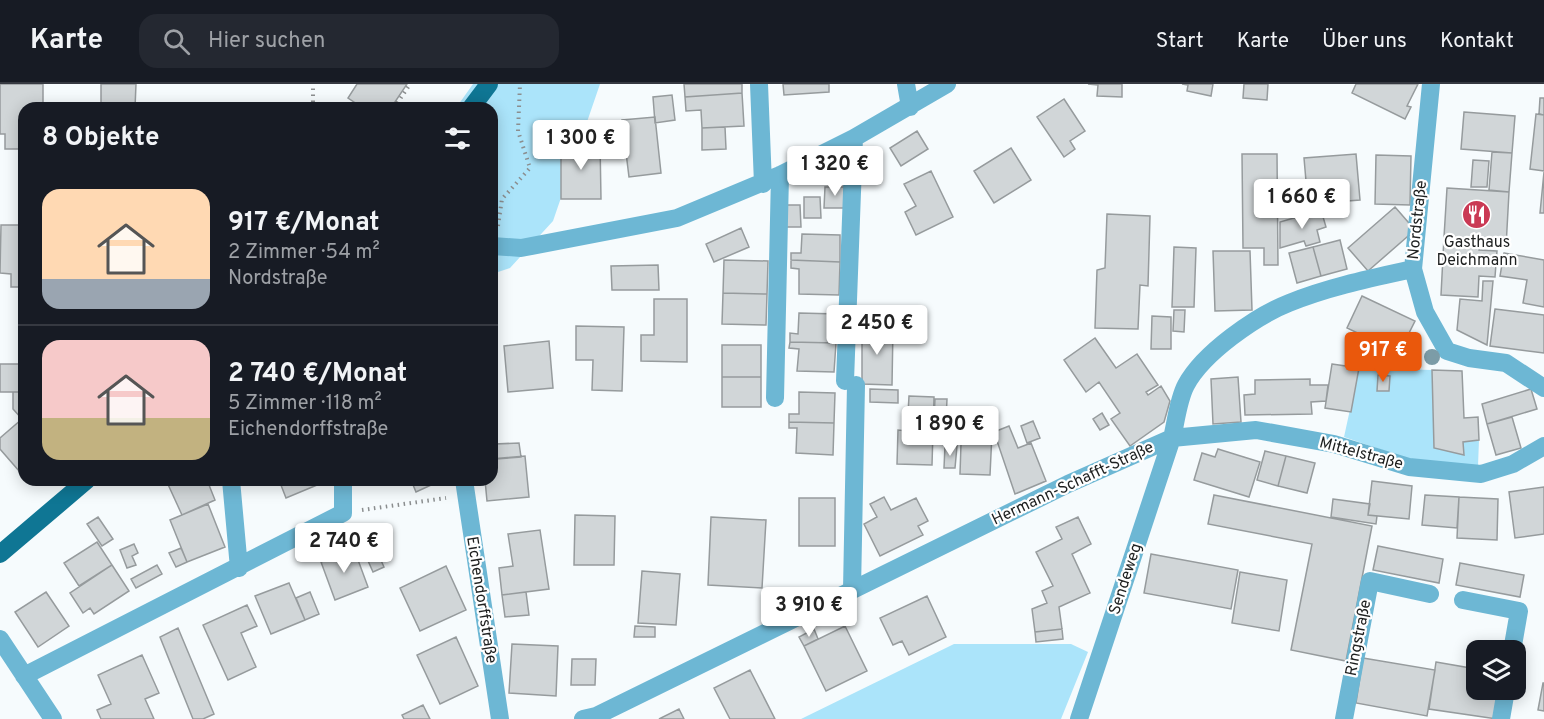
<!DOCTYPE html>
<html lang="de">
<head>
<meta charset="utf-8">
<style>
  :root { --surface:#171b24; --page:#242831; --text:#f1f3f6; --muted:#9ea1a6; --line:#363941; --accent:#ea580c }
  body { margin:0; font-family:Overpass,sans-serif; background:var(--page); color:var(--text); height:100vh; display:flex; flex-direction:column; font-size:22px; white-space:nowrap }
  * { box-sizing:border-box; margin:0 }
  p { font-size:20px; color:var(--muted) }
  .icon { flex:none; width:33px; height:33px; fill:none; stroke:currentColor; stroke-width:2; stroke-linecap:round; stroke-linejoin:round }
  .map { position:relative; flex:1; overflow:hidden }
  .panel { position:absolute; left:18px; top:18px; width:480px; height:384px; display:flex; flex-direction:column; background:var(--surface); border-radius:18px; box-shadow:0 3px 15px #0003 }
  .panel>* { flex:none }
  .controls { position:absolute; left:1466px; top:556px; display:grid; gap:12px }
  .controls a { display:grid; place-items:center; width:60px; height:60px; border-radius:12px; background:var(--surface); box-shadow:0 3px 15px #0003; font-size:30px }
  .price { position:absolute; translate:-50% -51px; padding:0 14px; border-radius:6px; background:#fff; color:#222; font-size:20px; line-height:39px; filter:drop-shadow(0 2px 3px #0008) }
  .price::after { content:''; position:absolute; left:50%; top:36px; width:18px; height:14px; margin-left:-9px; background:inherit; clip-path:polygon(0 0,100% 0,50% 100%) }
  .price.selected { background:var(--accent); color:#fff }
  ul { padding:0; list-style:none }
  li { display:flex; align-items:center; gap:18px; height:150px; padding:0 24px }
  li+li { border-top:2px solid var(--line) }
  li span { display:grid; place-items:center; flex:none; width:168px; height:120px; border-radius:18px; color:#555 }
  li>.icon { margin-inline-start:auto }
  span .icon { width:72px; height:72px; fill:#fffc; stroke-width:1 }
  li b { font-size:26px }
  h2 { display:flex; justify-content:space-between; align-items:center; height:72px; padding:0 24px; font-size:26px }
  header { display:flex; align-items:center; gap:36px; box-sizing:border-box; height:84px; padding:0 30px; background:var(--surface); border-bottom:2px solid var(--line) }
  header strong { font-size:28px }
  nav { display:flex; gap:33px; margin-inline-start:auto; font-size:21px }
  .search { width:420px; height:54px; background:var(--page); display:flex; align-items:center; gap:15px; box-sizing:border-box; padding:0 21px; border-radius:18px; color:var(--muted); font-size:22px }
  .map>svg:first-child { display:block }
  .green { fill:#abe4fa }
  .building { fill:#d1d6d8; stroke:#969b9d; stroke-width:1.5 }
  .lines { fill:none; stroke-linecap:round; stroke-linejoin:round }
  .path { stroke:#8b8e8f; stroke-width:4; stroke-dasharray:1.5 4.5; stroke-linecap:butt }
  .minor { stroke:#6db7d4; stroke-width:18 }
  .major { stroke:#0f7694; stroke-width:18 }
  .tree { fill:#7c9ca7 }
  .labels { text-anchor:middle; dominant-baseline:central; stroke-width:4.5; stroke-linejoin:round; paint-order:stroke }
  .street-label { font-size:16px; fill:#1e2020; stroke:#fff }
  .poi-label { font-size:16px; fill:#1e2020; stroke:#fff }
</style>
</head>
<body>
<header>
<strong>Karte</strong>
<div class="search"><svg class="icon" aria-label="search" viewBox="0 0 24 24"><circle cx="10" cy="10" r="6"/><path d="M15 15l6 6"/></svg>Hier suchen</div>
<nav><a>Start</a><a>Karte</a><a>Über uns</a><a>Kontakt</a></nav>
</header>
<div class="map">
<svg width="1544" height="635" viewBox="0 0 1544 635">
  <rect width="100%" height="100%" fill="#f6fbfd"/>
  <path class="green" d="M473,0H600L553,137L510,184L492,190V24H456Z
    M1359,284L1432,286L1434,364L1463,370V358L1479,356L1478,382L1409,375L1344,353Z
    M954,560H1071L1088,568L1061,635H801Z"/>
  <path class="building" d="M0,0H43V24H24V65H5V50H0Z
    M101,0H136L135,24H101Z
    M357,0H407L391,24H363L348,14Z
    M684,0H742V9L685,13Z
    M783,0H829V8L784,11Z
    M1088,0H1122V13L1097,12L1098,1Z
    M1182,0H1213L1211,12L1187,7L1188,1Z
    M1244,0H1268L1267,16L1243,14Z
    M1356,0H1418L1407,22L1411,23L1405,35L1352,9Z
    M742,9L744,42L702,44L701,26L686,27L685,13Z
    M672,11L675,36L655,39L653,13Z
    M1540,14H1544V31L1539,30Z
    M1064,15L1085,47L1070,57L1075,65L1064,73L1037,33Z
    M1464,28L1515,32L1512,69L1461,65Z
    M1536,30L1544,31V87L1530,85Z
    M655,33L661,89L629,93L622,36Z
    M725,43L726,65L702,66V44Z
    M917,47L928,65L901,82L890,64Z
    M561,58H600L601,115H561Z
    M1011,64L1031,96L994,119L974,87Z
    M1492,68L1512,69L1509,108L1489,106Z
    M1242,70H1277L1278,181H1264V164H1243Z
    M1356,70L1360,116L1308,120L1304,74Z
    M1376,71L1411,72L1410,121L1375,120Z
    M1473,76L1489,77L1487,103H1471Z
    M931,87L953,133L916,151L905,128L916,122L904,100Z
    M1544,88V129H1540Z
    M825,103H845L844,124H824Z
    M1447,104L1509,108L1506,163L1479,162V155L1444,153Z
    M804,113H820L821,134H804Z
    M783,121H800L801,143H783Z
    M1395,123L1415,146L1368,187L1348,164Z
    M1321,126L1326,143L1317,146L1320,158L1306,162L1304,157L1280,164V138Z
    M1107,130L1150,132L1148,202L1140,201L1138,245L1095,244L1097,186L1105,184Z
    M1,141H24V203H11V190L0,189Z
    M741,144L749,163L714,178L706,160Z
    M802,150L840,151V178L791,176V169H801Z
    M1444,153L1479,155V166L1497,167L1495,193L1479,192L1478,213L1441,211Z
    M1340,156L1347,185L1321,192L1313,163Z
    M1174,163L1196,164L1194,223H1172Z
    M1313,163L1321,192L1297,199L1289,169Z
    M1213,167H1250L1252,226L1215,227Z
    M1504,169L1544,176V223L1523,219L1527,196L1500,192Z
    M724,176L768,177L767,210L723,209Z
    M791,176L840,178L839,211L799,210V185L791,184Z
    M658,181L659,206H612L611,182Z
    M1483,197H1493L1487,261L1457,246L1460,215L1482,217Z
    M723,209L767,210L766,241L722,240Z
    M1362,212L1415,237L1399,269L1347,244Z
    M654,215H687V278L641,277V251H654Z
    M1495,225L1544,231V269L1490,262Z
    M1174,226H1185L1184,248L1173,247Z
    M799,229L837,230L836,259L790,258V249L798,250Z
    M1152,232L1171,233V265H1151Z
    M576,242L624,243L622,307L592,306L593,276H576Z
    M862,244H893L892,301L862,300Z
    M1095,254L1116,284L1137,270L1158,301L1146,308L1148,311L1161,302L1170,317L1164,338L1130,362L1111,335L1120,329L1099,298L1086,308L1064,276Z
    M549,257L553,304L508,308L504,262Z
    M790,258L836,259L834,288L797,287L799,265L789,264Z
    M722,261H761V293H722Z
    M0,280H24V308H0Z
    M1332,280L1359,284L1351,328L1325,324Z
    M1432,286L1462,287L1464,334L1478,333L1479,356L1463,358L1464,371L1434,364Z
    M1378,291L1390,292L1389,307H1377Z
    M722,293H761V323H722Z
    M1238,293L1241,338L1213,340L1211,295Z
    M1310,295V301H1328L1326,317L1311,318L1312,330L1245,331L1244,311L1255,310V296Z
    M870,305L898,306V319L870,318Z
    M1531,305L1537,325L1487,340L1482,320Z
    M13,308H24L22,335L13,325Z
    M799,308L835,309L834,339L789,338V330H799Z
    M909,312L934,313L932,381L897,380L898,346L907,347Z
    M935,315H947L946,336H934Z
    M1102,329L1109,341L1100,346L1093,335Z
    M1512,333L1521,364L1496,371L1487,340Z
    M22,335L24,382L19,387L0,365V354Z
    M1033,337L1040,354L1027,359L1021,342Z
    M789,338L834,339L833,371L796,369L797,344H789Z
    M1009,342L1018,364L1031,359L1046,397L1015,410L994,348Z
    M971,349H992L990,391L960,390L961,360H971Z
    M519,359L521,373L496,375L495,360Z
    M945,362H957L955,384H944Z
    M1218,365L1260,378L1249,413L1194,396L1202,369L1215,373Z
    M1265,367L1286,372L1278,402L1257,396Z
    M525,372L529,413L487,417L485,396H492V375Z
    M1286,372L1315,379L1307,409L1278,402Z
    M166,396H207L215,416L182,431Z
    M279,396H329L286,414Z
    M411,396H442L416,408Z
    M1372,397L1412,402L1409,435L1368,431Z
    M1544,403V450L1515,454L1509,408Z
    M1214,411L1372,442L1346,577L1291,566L1312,460L1208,440Z
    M1425,411L1459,413L1457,444L1422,441Z
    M884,413L891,426L916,414L928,437L918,442L923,451L880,472L864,440L877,433L870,420Z
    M1459,413L1498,415L1497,456L1457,454Z
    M799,414H835V462H799Z
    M1333,415L1370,420L1368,431L1377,432L1376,440L1331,433Z
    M208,420L225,463L187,478L170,436Z
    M575,431L615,432L614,481H574Z
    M98,433L113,455L102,462L87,440Z
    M711,433L766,436L762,504L708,501Z
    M1078,433L1091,460L1072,470L1090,509L1059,523L1062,545L1035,548L1032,525L1047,519L1042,507L1053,502L1036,468L1062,455L1056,443Z
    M540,446L549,505L502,511L499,484L513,482L508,450Z
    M372,456L384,483L373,488L361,461Z
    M97,458L112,481L79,502L64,479Z
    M134,460L138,469L132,472L136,481L127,484L120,466Z
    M1378,462L1443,475L1439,499L1373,486Z
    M181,464L187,478L176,483L169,469Z
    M354,465L368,503L335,516L321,478Z
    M1151,470L1238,486L1231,525L1144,509Z
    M1460,479L1524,491L1520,513L1456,501Z
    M112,481L129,507L94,530L90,524L83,529L70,509Z
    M157,481L162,490L136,504L131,495Z
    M446,482L466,526L420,547L400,504Z
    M642,487L680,490L676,541L638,539Z
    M1240,488L1287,496L1279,547L1232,539Z
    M289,499L305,536L271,550L255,512Z
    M46,508L69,542L38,563L15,528Z
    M310,508L319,530L305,536L296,514Z
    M526,508L529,531L505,533L502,511Z
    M927,512L946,553L909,571L902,557L893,561L880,534Z
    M247,521L257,542L241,549L256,583L228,596L203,541Z
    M635,542L655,543V553H634Z
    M845,542L867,587L826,607L804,562Z
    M178,544L214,630L203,635H193L160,553Z
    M814,545L818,555L804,562L799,553Z
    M1062,545L1063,555L1036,558L1035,548Z
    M456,553L478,602L440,620L417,571Z
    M512,560L558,562L556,612L509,609Z
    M142,571L159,609L145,615L154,635H101L97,626L111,620L98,591Z
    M1363,574L1435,586L1427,632L1356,619Z
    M572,575H596L595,601H571Z
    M1436,578L1476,585V606H1501L1497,635L1429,625Z
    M750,586L775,635H730L714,604Z
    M1543,599H1544V627L1538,626Z
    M423,621L430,635H404L402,631Z
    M679,625L684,635H659Z"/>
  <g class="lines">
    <path class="path" d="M313,24V0
      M394,24L410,0
      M498,142L502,115L530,84L518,47L520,0
      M362,426L446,414"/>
    <path class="minor" d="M759,0L763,100
      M906,0L910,23
      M1431,0L1413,185L1425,228L1447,267L1469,274L1506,279L1544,304
      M492,162L521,164L677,134L780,91L854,54L947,0
      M845,297L854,54
      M775,314L780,91
      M231,396L239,484
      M464,396L500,635
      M852,506L856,301
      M1463,516L1519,527L1512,567
      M0,555L53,635
      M24,592L343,429V396
      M583,635L596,632L1068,400L1172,354C1176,338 1178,316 1186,301C1203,269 1256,232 1289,219C1328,203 1372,194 1413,185
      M1079,635L1172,354L1256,346L1334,360L1409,383L1481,390L1513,380L1544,362
      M1344,635L1370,497L1430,510
      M1501,635L1506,606"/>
    <path class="major" d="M471,24L489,0
      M0,470L87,396"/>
  </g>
  <circle class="tree" cx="1432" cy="273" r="8"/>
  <defs>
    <symbol id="restaurant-disc" viewBox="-11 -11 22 22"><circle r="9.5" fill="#ca3954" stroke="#fff"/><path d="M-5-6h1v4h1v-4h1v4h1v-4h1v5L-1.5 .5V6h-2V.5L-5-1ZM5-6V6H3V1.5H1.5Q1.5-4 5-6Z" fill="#fff"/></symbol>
  </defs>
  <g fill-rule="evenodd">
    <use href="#restaurant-disc" x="1460" y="114" width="33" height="33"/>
  </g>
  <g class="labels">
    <g class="street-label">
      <text transform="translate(1418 136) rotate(-84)">Nordstraße</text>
      <text transform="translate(1361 370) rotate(15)">Mittelstraße</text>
      <text transform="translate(1073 400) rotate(-25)">Hermann-Schafft-Straße</text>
      <text transform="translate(1126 495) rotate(-72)">Sendeweg</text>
      <text transform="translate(481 516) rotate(81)">Eichendorffstraße</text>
      <text transform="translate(1359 554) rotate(-79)">Ringstraße</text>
    </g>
    <g class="poi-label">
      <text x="1477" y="159">Gasthaus<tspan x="1477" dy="18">Deichmann</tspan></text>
    </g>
  </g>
</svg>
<div class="controls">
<a><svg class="icon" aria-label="layers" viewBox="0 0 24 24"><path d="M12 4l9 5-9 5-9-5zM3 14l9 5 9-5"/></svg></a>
</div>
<b class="price" style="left:581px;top:87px">1 300 €</b>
<b class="price" style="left:835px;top:113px">1 320 €</b>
<b class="price" style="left:1302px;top:146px">1 660 €</b>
<b class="price" style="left:877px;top:272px">2 450 €</b>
<b class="price selected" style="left:1383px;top:299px">917 €</b>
<b class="price" style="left:950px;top:373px">1 890 €</b>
<b class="price" style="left:344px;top:490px">2 740 €</b>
<b class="price" style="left:809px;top:554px">3 910 €</b>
<section class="panel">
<h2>8 Objekte<svg class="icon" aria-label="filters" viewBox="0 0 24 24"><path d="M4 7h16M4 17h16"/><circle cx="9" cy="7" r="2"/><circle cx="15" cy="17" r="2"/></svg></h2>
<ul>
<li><span style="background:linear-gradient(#ffd9b3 75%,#9aa5b1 0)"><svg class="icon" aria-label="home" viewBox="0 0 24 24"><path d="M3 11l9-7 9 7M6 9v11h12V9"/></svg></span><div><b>917 €/Monat</b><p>2 Zimmer · 54 m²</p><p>Nordstraße</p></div></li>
<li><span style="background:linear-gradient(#f6c9c9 65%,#c2b280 0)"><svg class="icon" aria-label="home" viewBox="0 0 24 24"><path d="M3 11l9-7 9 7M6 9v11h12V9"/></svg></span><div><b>2 740 €/Monat</b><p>5 Zimmer · 118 m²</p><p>Eichendorffstraße</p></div></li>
</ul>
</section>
</div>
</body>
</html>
